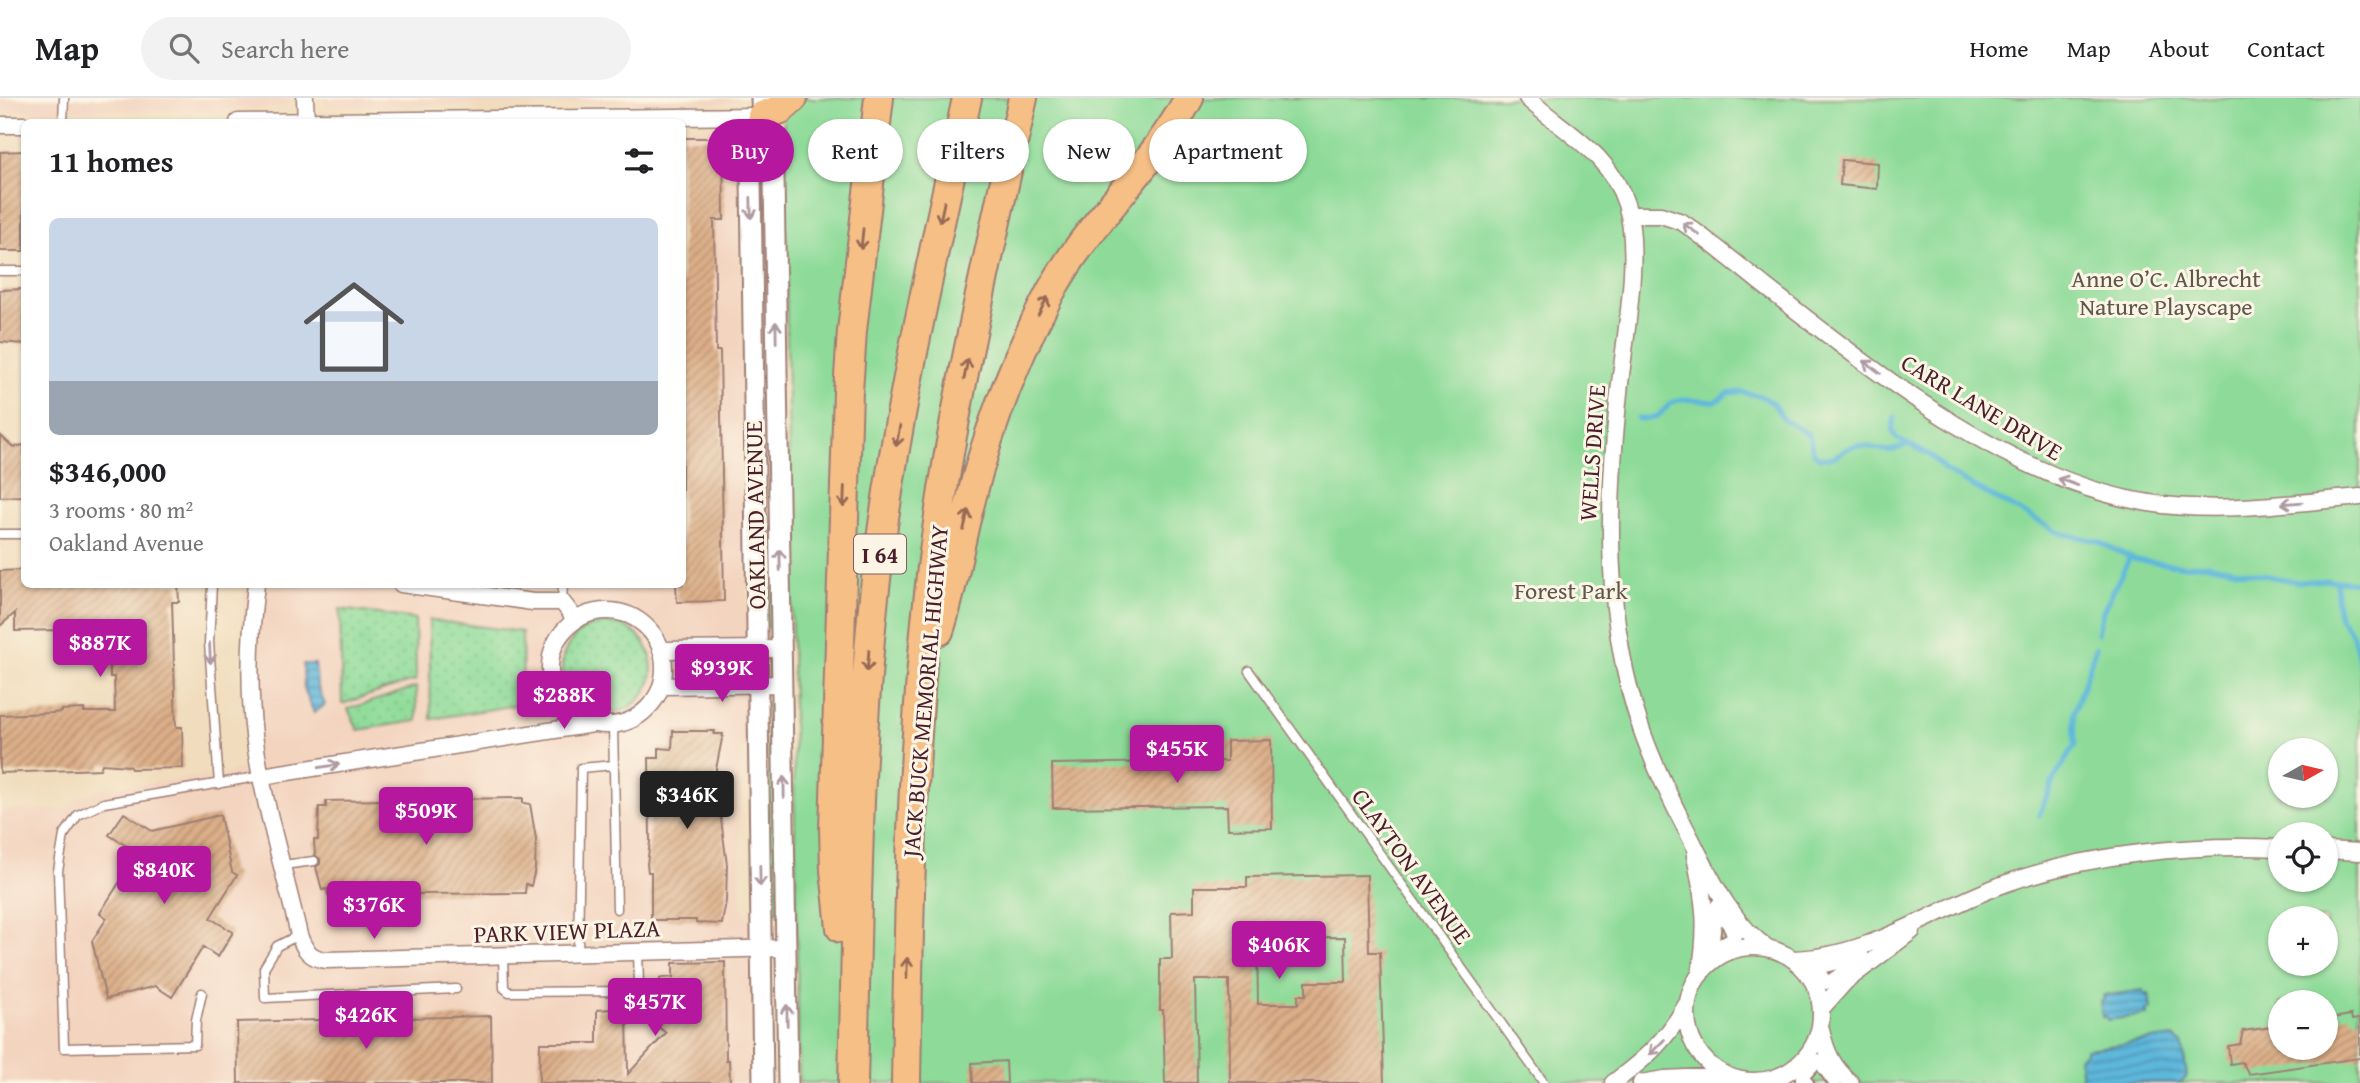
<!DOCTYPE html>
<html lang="en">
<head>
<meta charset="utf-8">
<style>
  :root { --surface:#fff; --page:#f2f2f2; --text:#202124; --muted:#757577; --line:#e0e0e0; --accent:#b5179e }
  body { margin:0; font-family:"Gentium Book Plus",serif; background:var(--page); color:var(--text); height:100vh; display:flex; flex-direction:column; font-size:26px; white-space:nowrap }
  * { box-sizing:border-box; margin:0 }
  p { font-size:23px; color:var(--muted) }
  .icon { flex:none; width:38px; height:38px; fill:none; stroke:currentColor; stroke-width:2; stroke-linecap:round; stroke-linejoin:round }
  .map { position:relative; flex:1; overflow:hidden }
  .side { position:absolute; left:21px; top:21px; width:665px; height:469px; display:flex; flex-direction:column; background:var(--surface); border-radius:10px; box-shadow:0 2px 5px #0004 }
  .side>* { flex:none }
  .guide { position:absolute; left:707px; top:21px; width:665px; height:63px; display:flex; gap:14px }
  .needle { width:46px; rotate:82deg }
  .tools { position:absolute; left:2268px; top:640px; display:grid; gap:14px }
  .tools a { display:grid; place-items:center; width:70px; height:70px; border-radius:50%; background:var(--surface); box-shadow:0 2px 5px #0004; font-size:35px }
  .price { position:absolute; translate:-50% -60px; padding:0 16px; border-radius:7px; background:var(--accent); color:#fff; font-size:23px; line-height:46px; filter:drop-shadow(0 2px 4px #0008) }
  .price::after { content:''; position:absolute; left:50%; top:42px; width:21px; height:16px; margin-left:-10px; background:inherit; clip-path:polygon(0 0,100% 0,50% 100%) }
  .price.selected { background:#222; color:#fff }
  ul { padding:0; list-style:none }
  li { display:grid; align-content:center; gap:14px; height:371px; padding:0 28px }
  li span { display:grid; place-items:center; height:217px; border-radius:10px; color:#555 }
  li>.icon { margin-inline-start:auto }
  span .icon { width:126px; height:126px; fill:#fffc; stroke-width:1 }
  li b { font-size:30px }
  h2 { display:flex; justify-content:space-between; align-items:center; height:84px; padding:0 28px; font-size:30px }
  .tag { padding:0 24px; border-radius:32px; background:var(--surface); box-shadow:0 2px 5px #0004; font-size:24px; line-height:63px }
  .tag.selected { background:var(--accent); color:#fff }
  header { display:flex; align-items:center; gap:42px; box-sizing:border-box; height:98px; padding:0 35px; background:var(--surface); border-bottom:2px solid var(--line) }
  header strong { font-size:33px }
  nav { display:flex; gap:38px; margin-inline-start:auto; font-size:24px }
  .search { width:490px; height:63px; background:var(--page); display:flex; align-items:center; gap:18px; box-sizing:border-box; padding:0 24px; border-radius:38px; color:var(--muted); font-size:26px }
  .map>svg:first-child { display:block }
  .built { fill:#f3d4bf }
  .grass { fill:url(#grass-dots); stroke:#6c7d62; stroke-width:2 }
  .park { fill:#8edb99; stroke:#6c7d62; stroke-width:2; fill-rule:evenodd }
  .water { fill:url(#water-rules); stroke:#546b83; stroke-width:2 }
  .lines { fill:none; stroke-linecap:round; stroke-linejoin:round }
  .stream { stroke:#5db7db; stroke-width:5 }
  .building { fill:url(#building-hatch); fill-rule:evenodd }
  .service-casing { stroke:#9e7e74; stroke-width:11 }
  .pedestrian-casing { stroke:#9e7e74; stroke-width:16 }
  .minor-casing { stroke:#9e7e74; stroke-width:19 }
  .tertiary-casing { stroke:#9e7e74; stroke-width:23 }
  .motorway-casing { stroke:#9e7e74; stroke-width:32 }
  .service { stroke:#fff; stroke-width:8 }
  .pedestrian { stroke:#fff; stroke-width:12 }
  .minor { stroke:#fff; stroke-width:16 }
  .tertiary { stroke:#fff; stroke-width:19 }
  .motorway { stroke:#f5bf86; stroke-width:28 }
  .oneway { stroke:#ae9aa0 }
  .oneway2 { stroke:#976754 }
  .labels { text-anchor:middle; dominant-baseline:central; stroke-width:6; stroke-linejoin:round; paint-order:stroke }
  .shield { fill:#fcf5e5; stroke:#7f5f63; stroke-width:2 }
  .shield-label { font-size:23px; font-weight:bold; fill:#4a1f2b }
  .park-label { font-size:24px; fill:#5e574c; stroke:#fcf5e5 }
  .street-label { font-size:24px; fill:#4a1f2b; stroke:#fcf5e5 }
</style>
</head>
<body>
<header>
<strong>Map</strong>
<div class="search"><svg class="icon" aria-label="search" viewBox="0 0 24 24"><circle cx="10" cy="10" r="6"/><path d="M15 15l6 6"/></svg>Search here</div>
<nav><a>Home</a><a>Map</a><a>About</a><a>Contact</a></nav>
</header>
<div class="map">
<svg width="2360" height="985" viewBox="0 0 2360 985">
  <defs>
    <pattern id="grass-dots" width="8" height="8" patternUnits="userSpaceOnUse" patternTransform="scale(1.75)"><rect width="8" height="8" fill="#8edb99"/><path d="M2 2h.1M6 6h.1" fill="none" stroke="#7cbc84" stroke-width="1.8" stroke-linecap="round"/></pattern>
    <pattern id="water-rules" width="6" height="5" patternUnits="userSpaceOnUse" patternTransform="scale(1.75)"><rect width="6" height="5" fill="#5db7db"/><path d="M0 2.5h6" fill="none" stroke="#4f94b2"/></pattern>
    <pattern id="building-hatch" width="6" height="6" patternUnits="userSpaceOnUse" patternTransform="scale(1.75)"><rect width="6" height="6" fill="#dcaf88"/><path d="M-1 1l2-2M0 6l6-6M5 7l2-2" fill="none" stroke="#b48e6f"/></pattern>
  </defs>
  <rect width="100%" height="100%" fill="#fcf5e5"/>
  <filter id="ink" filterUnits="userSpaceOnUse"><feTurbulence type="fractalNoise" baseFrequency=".0143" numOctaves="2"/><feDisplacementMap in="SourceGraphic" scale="14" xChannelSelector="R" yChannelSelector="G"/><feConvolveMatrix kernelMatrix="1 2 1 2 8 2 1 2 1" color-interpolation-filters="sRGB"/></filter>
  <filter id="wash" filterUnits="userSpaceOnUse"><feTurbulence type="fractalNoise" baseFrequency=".00686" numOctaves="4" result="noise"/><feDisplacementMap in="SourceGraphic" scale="28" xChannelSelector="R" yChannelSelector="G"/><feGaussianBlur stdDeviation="1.57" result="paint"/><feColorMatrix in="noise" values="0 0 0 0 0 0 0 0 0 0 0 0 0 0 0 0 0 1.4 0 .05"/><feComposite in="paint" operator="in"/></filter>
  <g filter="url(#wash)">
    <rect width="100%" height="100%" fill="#f1ddbd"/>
    <path class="built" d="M0,0H292V2L287,8L279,10L0,14Z
      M321,0H737L733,4L728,5L332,8L324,5Z
      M731,29L737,32L738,36L749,654L739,646L741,808L751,820L752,882L749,985H0V712L68,711L77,700L98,691L227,675L244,669V487L268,492L269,486H682L683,30Z"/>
    <path class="grass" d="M763,420H772L773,528L771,529L766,528Z
      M340,511L415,521L416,582L342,606Z
      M429,522L522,534L523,606L431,621Z
      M562 570a45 45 0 1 1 90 0a45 45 0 1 1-90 0Z
      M416,589L417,623L358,632L348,611Z
      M770,604H773L778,813L773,815L769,811L767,606Z"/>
    <path class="park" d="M783,0H2360V985H799ZM2280,653H2326V698H2280ZM2280,737H2326V782H2280ZM2280,821H2326V866H2280ZM2280,905H2326V950H2280Z"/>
    <path class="water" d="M303,566H315L317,587L325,607L314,615L304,591Z
      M2144,892L2145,897L2149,896L2151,911L2146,912L2147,917L2107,922L2106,918L2102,919L2100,903L2104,902L2103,898Z
      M2174,939L2179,945H2182L2187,978L2180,985H2083L2079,960L2086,954V951Z"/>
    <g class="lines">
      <path class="stream" d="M1895,319L1892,332L1897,341L1908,346
        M1638,321H1647L1658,318L1671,305L1681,301L1715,304L1729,295L1741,294L1761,298L1773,305L1784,322L1809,337L1813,354L1819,360C1824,360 1831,361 1835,358C1842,355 1847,349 1855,348C1877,345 1882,361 1908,346L1931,358L1945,372L1965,384L2060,435L2097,443L2136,462L2185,468L2207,466L2298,484L2328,482L2360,485
        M2336,483L2338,514L2340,520L2353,537L2360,568
        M2098,535L2103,513L2130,459
        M2039,717L2054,681L2075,647L2074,615L2096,549"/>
    </g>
    <g id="blocks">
      <path class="building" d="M682,40H723L724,122H714L716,253H720L724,503L677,504L676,486H682Z
        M24,53V153H0V54Z
        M1842,62L1878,65L1877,91L1840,87Z
        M24,191V246L0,244V192Z
        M0,337L13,349L24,347V398L0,399Z
        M24,472V486H178L179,504H172L176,629H182L183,670L131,671L129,668L102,666L100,671L0,675V617L52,615L62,614V612L84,611V614H115L114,579H110V563H114V531L15,533V515L0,528V473Z
        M673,633H715L714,636H723L716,671V683L727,767L726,803L722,826L696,825V822H651V774H648L647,766L650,744L649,660H659V650L672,651Z
        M1271,642L1272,730L1228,731L1227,708L1053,710L1052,666L1227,663V643Z
        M523,700V705L530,706L536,741L535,771L531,788L526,786L525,795L328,797L327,791L322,792L316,769L320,766V761L315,757L314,742H318L319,709H326V703Z
        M124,715L152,733L220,717L232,774L237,777L210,820L233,834L218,859L203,849L172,899L155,888L106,901L92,843L107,820L100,815L138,755L109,737Z
        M1367,777L1369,854H1380L1384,985H1230L1229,882H1195L1197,985H1165L1163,912H1160V861H1172L1171,814L1194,813V789H1247V779ZM1345,839L1346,884H1306V897H1298V906H1258L1257,840Z
        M725,864L726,962H729L730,985H539L540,945H597V912L627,910L628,976L666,935L651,923L660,912V880L673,879V865Z
        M2351,917L2352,922L2360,921V960L2249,976L2242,964L2230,966L2228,948L2240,946L2243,933L2280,928V950H2326V921Z
        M491,918L492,985H238L237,924Z
        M1006,963L1007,985H973L972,965Z"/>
    </g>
  </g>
  <g filter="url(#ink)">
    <use href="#blocks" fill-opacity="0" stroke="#9e7e74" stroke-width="2"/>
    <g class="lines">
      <defs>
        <path id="service" d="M63,24L64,0
          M0,173H24
          M0,436H24
          M212,486L209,545L219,686
          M562,504L563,486
          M1249,573L1544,985
          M613,627L617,811
          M283,767L314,763
          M299,837L277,848L264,870L265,900L456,891
          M578,855L581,670L614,667
          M503,858L504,890L509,894L635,893L639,888L638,854
          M202,895L196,922L195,947L64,950L58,773L64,737L78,717L104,705L262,678"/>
        <path id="pedestrian" d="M1717,807L1735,838L1714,851L1712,850Z
          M1862,856L1863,860L1829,884L1826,885L1817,870L1845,863Z
          M1807,985L1802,983V979L1818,962L1835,985"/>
        <path id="minor" d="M305,0L306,24
          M1527,0C1564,34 1610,55 1626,106C1642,155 1624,242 1619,295C1607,407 1604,522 1641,630C1653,665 1669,698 1686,731C1708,773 1729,825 1769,851
          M238,24L762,18
          M0,27H24
          M1630,117H1661L1682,124C1711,144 1738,167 1766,189C1874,273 2011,384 2149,405C2218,416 2290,405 2360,399
          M256,486C250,536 248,587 254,637C263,705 284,771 299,837C304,852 311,861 327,862L786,850
          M401,486L533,504H562L576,522
          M550 570a57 57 0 1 1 114 0a57 57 0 1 1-114 0Z
          M661,552L782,551
          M661,588L782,586
          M262,678L593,626
          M2326,752L2360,754
          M1695,758C1705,805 1708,829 1700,877
          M1687 916a67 67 0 1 1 134 0a67 67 0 1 1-134 0Z
          M1792,861C1870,860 1936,810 2007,785C2092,755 2191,746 2280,750
          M1821,911L1845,884L1912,833
          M1821,931C1826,955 1833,969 1851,985
          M1613,985C1645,961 1667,942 1686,907
          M1641,985L1665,981L1726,978"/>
        <path id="tertiary" d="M761,0L762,18L774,78L788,985
          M762,19L754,50L751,79L763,985"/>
        <path id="motorway" d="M762,18L781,11L793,0
          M939,533C953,492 958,450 969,409C987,335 1014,262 1050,195C1088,124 1151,71 1189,0
          M841,830L835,772L834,731L848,294L852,233L879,0
          M853,985C857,823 857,661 874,499C892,331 932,165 967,0
          M906,985C909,815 911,647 931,478C950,317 989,158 1023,0"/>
      </defs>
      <use href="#service" class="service-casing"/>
      <use href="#pedestrian" class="pedestrian-casing"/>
      <use href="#minor" class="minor-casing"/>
      <use href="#tertiary" class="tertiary-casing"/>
      <use href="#motorway" class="motorway-casing"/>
      <use href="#service" class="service"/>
      <use href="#pedestrian" class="pedestrian"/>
      <use href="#minor" class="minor"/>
      <use href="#tertiary" class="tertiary"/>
      <use href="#motorway" class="motorway"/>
    </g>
    <defs><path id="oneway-shaft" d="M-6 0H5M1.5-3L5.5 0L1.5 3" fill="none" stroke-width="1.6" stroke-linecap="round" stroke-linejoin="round" transform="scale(1.75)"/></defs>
    <g class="oneway">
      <use href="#oneway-shaft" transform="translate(751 110) rotate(89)"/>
      <use href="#oneway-shaft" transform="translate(1691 131) rotate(-144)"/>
      <use href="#oneway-shaft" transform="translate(776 234) rotate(-91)"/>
      <use href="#oneway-shaft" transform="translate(1872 269) rotate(-143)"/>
      <use href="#oneway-shaft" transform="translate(2068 384) rotate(-160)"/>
      <use href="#oneway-shaft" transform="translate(2292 405) rotate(175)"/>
      <use href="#oneway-shaft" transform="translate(780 462) rotate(-91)"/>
      <use href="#oneway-shaft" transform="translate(210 555) rotate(87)"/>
      <use href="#oneway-shaft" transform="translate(329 668) rotate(-9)"/>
      <use href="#oneway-shaft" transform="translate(784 689) rotate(-91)"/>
      <use href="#oneway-shaft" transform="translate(760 778) rotate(89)"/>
      <use href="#oneway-shaft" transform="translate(787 917) rotate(-91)"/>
      <use href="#oneway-shaft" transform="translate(1657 949) rotate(135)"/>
    </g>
    <g class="oneway2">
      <use href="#oneway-shaft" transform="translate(942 114) rotate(102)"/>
      <use href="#oneway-shaft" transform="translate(862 141) rotate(96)"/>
      <use href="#oneway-shaft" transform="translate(1043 208) rotate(-63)"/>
      <use href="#oneway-shaft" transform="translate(966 271) rotate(-79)"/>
      <use href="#oneway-shaft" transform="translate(898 338) rotate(100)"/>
      <use href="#oneway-shaft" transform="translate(844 399) rotate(92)"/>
      <use href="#oneway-shaft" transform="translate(966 422) rotate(-77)"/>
      <use href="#oneway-shaft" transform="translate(868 563) rotate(95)"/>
      <use href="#oneway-shaft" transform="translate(907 870) rotate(-89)"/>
    </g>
  </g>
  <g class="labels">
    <rect class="shield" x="854" y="436.5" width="52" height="39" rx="5"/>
    <g class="shield-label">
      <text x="880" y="456">I 64</text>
    </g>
    <g class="park-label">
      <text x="2166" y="180">Anne O’C. Albrecht<tspan x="2166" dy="28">Nature Playscape</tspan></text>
      <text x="1571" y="492">Forest Park</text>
    </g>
    <g class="street-label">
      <text transform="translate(1982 309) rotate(31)">CARR LANE DRIVE</text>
      <text transform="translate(1592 355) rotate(-86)">WELLS DRIVE</text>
      <text transform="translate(755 417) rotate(-91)">OAKLAND AVENUE</text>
      <text transform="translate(925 593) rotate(-85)">JACK BUCK MEMORIAL HIGHWAY</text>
      <text transform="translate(1412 768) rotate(54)">CLAYTON AVENUE</text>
      <text transform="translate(567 833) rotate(-2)">PARK VIEW PLAZA</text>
    </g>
  </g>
</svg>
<div class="tools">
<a><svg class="needle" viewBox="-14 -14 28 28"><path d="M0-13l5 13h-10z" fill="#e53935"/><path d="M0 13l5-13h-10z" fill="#757577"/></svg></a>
<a><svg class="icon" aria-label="locate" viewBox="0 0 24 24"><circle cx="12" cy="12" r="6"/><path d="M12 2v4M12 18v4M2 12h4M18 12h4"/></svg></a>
<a>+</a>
<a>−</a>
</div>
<b class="price" style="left:100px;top:581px">$887K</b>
<b class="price" style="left:722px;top:606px">$939K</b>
<b class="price" style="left:564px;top:633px">$288K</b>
<b class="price" style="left:1177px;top:687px">$455K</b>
<b class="price selected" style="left:687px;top:733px">$346K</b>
<b class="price" style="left:426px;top:749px">$509K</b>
<b class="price" style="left:164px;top:808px">$840K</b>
<b class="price" style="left:374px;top:843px">$376K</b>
<b class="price" style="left:1279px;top:883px">$406K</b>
<b class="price" style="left:655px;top:940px">$457K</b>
<b class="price" style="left:366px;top:953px">$426K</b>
<div class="guide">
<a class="tag selected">Buy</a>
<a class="tag">Rent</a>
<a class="tag">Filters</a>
<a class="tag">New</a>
<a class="tag">Apartment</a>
</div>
<section class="side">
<h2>11 homes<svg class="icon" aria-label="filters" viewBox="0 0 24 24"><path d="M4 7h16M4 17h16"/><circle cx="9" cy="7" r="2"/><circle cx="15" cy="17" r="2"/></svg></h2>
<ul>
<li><span style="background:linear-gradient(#c9d6e8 75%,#9aa5b1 0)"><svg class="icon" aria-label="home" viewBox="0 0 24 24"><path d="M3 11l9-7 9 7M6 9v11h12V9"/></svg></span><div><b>$346,000</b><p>3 rooms · 80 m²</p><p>Oakland Avenue</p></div></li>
</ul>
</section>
</div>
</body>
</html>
